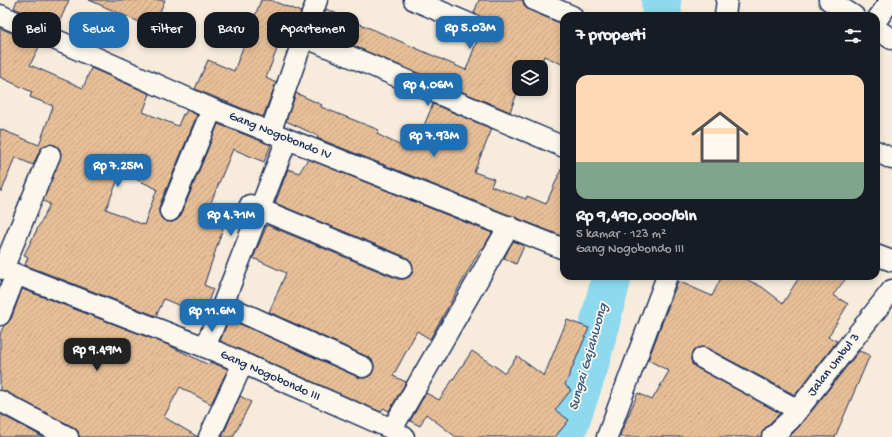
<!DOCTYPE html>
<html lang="id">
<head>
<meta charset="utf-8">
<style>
  :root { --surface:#171b24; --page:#242831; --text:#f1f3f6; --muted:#9ea1a6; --accent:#1f6fb2 }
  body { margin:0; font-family:"Gochi Hand",sans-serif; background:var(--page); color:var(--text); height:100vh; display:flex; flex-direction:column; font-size:15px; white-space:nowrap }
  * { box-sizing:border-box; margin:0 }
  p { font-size:13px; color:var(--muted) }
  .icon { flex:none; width:22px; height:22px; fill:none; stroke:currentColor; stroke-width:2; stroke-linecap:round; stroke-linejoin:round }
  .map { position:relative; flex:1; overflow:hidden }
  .sheet { position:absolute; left:560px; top:12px; width:320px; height:268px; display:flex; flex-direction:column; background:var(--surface); border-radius:12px; box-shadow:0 2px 6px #0003 }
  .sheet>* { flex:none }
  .banner { position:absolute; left:12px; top:12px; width:380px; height:36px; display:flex; gap:8px }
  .fabs { position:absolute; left:512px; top:60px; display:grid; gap:8px }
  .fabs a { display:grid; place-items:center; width:36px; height:36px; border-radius:8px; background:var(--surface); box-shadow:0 2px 6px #0003; font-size:20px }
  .price { position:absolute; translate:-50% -34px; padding:0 9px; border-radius:8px; background:var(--accent); color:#fff; font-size:13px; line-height:26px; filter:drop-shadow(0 1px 2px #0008) }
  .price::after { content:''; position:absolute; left:50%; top:24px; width:12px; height:9px; margin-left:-6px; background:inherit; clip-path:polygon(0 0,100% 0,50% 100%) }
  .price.selected { background:#222; color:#fff }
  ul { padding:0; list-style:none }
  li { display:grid; align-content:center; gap:8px; height:212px; padding:0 16px }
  li span { display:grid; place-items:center; height:124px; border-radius:12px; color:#555 }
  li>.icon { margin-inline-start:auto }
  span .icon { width:72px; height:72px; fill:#fffc; stroke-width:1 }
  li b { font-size:17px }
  h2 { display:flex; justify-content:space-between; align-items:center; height:48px; padding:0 16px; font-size:17px }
  .chip { padding:0 14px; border-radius:12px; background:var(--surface); box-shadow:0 2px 6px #0003; font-size:14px; line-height:36px }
  .chip.selected { background:var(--accent); color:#fff }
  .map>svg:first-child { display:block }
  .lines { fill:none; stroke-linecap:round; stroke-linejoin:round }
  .river { stroke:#8ed9ee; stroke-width:40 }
  .building { fill:url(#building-hatch); stroke:#1b2f5e; fill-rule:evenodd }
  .minor-casing { stroke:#1b2f5e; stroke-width:23 }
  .minor { stroke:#fbf7ec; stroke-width:20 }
  .labels { text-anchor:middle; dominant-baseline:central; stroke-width:3.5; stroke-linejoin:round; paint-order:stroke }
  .street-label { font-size:13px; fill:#1b2f5e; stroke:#fbf7ec }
  .water-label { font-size:14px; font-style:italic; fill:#385a82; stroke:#fbf7ec }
</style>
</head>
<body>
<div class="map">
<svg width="892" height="437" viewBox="0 0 892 437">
  <defs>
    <pattern id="building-hatch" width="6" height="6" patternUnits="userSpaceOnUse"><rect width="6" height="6" fill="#e7bf97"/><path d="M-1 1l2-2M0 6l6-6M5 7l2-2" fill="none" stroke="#c6a485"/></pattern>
  </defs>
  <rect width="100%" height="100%" fill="#f7ecdb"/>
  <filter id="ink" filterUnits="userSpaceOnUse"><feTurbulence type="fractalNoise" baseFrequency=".025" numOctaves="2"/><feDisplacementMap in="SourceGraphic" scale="8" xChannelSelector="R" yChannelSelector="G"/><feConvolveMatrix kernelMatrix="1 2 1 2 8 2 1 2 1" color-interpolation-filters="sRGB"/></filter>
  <g filter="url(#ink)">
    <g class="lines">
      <path class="river" d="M661,0L662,16
        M564,437L588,368L612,276"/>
    </g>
    <path class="building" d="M17,0H69L58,25L50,21L49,24L14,8Z
      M89,0H165L153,28Z
      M261,0H270L301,12L291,40L282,36L266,78L276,83L263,117L195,89L208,60L234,71Z
      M479,0H523L525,7L529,10L564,25V65L544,56L540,67H519V88L510,112L318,31L326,9L466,70L478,38L484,36L488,31V25L486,20L474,13Z
      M0,28L40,45L30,65L83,88L91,68L150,94L143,112L178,126L183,114L184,115L187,110L197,115L159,207V213L165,221L172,222L177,220L181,215L218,124L271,145L264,162L233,149L214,195L207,212L226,219L204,285L213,289L204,312L189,305L187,309L164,299L156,316L25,265L28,257L24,255L50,204L43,201L61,154L59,148L49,144L43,146L40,150L33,165L15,157L2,191H0V129L39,145L53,106L30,97L32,92L0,77ZM121,172L157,189L144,225L106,209Z
      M296,93L322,105L321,107L379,130L377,134L411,151L413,146L415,147L433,104L492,129L474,172L494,179L491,186L526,199L527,196L546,204L564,163V237L317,138L318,136L286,121Z
      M308,159L492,233L483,249L481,248L430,339L417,331L393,376L406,382L389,411L383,408L381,412L220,341L229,319L358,377L365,378L373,372L374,365L372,360L368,357L269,312L286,273L253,258L267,225L398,279H403L409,277L413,272L411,261L406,257L275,203L288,169L299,173Z
      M513,241L524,246L516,264L504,258Z
      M722,276H740L762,287L783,303L800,276H848L833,295L848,304L828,337L837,341L795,395L707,348L701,347L692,352L691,359L692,364L697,368L780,413L764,429L761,437H619L638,393L652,400L669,371L648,360L678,281L712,296Z
      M22,289L166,344L209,365L210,362L228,369L211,404L180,387L164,417L198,437H79L78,431L73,427L0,390V334L4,325L11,319Z
      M567,320L589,328L565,385L571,390L555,410L569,420L555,437H456L426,414L420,426L410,421L426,393L439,400L472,351L505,373L517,356L544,376Z
      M859,351L870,355L835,437H789L799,427Z
      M240,396L251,402L233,437H222Z
      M0,414L43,437H0Z"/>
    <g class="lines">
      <defs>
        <path id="minor" d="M414,0L477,27
          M534,0L572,16
          M829,0L854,16
          M0,15L212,109L564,249
          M725,16L727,0
          M876,21L891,0
          M876,29L892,39
          M304,37L564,147
          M270,133L317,0
          M876,151L892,159
          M250,205L402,268
          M170,211L212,109
          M876,255L892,261
          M0,268L220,353L392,429L404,437
          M3,269L50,155
          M223,304L363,367
          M0,315L16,274
          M205,347L223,304L287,139
          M702,358L798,410
          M0,401L68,437
          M392,429L509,226
          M209,437L243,363
          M607,437L667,276
          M772,437L790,420L892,290"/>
      </defs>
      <use href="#minor" class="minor-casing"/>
      <use href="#minor" class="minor"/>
    </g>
  </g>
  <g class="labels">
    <g class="street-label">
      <text transform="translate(280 136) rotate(22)">Gang Nogobondo IV</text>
      <text transform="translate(834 365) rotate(-52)">Jalan Umbul 3</text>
      <text transform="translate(270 376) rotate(24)">Gang Nogobondo III</text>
    </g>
    <g class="water-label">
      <text transform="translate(589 357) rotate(-74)">Sungai Gajahwong</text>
    </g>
  </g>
</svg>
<div class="fabs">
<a><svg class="icon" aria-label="layers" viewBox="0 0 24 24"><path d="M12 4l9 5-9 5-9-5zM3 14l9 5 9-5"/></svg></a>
</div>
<b class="price" style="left:470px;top:50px">Rp 5.03M</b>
<b class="price" style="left:428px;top:107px">Rp 4.06M</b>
<b class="price" style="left:434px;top:158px">Rp 7.93M</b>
<b class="price" style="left:118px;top:188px">Rp 7.25M</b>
<b class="price" style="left:231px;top:237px">Rp 4.71M</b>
<b class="price" style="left:212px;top:333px">Rp 11.6M</b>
<b class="price selected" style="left:97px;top:372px">Rp 9.49M</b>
<div class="banner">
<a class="chip">Beli</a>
<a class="chip selected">Sewa</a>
<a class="chip">Filter</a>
<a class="chip">Baru</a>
<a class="chip">Apartemen</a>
</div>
<section class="sheet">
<h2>7 properti<svg class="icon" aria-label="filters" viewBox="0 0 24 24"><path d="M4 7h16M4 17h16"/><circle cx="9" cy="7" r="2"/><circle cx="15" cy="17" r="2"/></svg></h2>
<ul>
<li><span style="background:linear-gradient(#ffd9b3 70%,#7fa58c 0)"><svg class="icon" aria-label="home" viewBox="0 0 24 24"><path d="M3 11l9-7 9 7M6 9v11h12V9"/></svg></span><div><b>Rp 9,490,000/bln</b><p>5 kamar · 123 m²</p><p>Gang Nogobondo III</p></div></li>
</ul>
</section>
</div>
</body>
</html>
